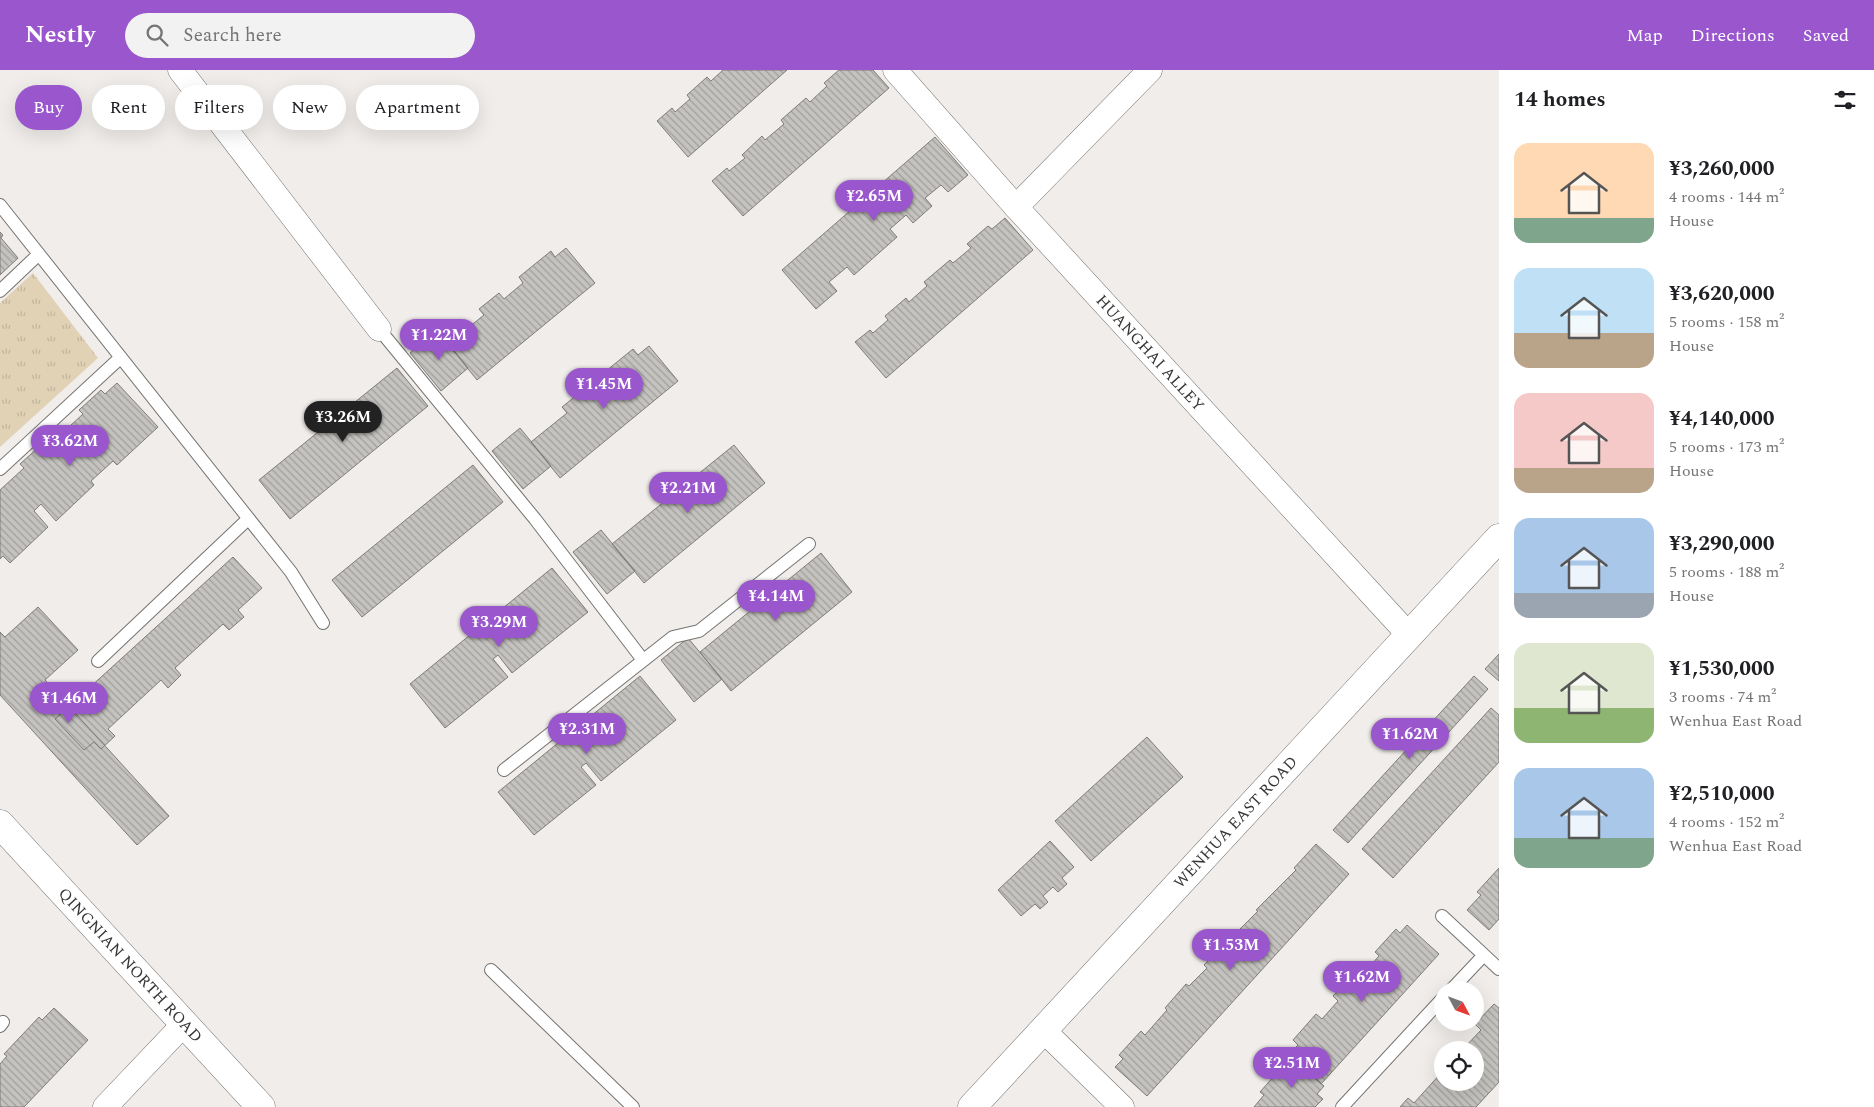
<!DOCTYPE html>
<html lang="en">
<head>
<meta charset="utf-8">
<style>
  :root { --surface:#fff; --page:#f2f2f2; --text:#202124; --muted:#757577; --accent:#9a57cd }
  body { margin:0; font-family:Spectral,serif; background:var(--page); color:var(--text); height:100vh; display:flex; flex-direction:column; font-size:19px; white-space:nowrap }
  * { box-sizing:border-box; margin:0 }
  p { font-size:16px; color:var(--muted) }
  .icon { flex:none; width:28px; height:28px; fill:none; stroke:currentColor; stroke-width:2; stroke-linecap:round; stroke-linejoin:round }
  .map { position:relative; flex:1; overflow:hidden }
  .sheet { display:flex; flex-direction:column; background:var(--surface); width:375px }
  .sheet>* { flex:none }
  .guide { position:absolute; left:15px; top:15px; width:475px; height:45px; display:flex; gap:10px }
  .needle { width:32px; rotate:131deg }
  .tools { position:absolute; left:1434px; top:911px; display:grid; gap:10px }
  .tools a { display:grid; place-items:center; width:50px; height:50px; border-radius:50%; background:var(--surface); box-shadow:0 5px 20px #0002; font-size:25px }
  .price { position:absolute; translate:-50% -42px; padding:0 11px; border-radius:18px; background:var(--accent); color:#fff; font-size:16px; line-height:32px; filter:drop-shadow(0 1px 2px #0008) }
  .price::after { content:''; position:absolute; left:50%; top:30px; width:15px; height:11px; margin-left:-8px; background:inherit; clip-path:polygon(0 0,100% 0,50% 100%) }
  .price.selected { background:#222; color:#fff }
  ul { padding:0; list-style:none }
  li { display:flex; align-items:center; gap:15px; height:125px; padding:0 15px }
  li span { display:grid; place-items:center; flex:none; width:140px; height:100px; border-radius:15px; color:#555 }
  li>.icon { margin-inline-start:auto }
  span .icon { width:60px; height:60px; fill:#fffc; stroke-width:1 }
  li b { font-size:21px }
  h2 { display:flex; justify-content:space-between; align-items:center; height:60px; padding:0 15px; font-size:21px }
  .tag { padding:0 18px; border-radius:22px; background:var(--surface); box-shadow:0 5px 20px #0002; font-size:18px; line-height:45px }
  .tag.selected { background:var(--accent); color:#fff }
  header { display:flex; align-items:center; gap:30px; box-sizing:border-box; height:70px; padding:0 25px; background:var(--accent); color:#fff }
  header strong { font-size:24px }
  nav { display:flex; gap:28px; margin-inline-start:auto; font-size:18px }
  .search { width:350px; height:45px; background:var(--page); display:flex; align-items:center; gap:12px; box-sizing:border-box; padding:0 18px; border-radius:28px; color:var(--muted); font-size:19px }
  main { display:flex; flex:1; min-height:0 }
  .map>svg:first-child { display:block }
  .grass { fill:url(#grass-tufts) }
  .building { fill:url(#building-back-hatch); stroke:#7f7d79 }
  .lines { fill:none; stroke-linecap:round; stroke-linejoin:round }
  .service-casing { stroke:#757370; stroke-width:14 }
  .minor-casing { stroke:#757370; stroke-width:25 }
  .tertiary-casing { stroke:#757370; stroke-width:29 }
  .service { stroke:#fff; stroke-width:12 }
  .minor { stroke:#fff; stroke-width:24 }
  .tertiary { stroke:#fff; stroke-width:28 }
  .labels { text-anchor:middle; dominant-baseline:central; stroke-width:5; stroke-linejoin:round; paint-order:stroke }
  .street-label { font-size:16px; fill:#383735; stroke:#f0edea }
</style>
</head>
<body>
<header>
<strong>Nestly</strong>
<div class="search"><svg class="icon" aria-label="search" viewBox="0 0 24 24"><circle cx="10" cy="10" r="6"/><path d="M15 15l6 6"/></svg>Search here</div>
<nav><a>Map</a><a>Directions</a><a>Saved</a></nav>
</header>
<main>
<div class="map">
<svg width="1499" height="1037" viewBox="0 0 1499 1037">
  <defs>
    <pattern id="grass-tufts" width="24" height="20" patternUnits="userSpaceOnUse" patternTransform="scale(1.25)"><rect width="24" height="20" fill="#e1d2b6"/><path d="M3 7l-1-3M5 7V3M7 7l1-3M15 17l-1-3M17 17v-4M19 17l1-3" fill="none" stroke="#c2b59d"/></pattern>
    <pattern id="building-back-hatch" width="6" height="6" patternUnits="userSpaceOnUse" patternTransform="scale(1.25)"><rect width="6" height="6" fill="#c5c3bf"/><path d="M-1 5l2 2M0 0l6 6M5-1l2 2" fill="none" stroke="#a19f9c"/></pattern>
  </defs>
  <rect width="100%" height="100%" fill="#f0edea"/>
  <path class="grass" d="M33,203L98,288L0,377V233Z"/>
  <path class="building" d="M723,0H787L688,87L657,51L672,38L675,42L690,29L687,25L707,7L711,11Z
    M839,0H873L889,18L743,146L712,111L727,98L729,101L745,88L742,85L762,66L765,70L784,54L781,50L806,28L810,32L827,16L824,13Z
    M935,67L968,105L948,122L941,115L925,128L932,136L913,153L906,145L890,159L897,167L854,205L847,197L829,212L837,221L816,239L782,200Z
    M1005,148L1033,180L886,308L855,272L870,260L873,263L888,250L885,246L906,228L909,232L927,216L924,212L950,190L953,193L971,178L967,174L988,156L992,159Z
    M0,162L3,165L1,168L18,188L0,205Z
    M566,178L595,213L477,310L448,274L484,245L479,239L499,223L504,229L523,213L519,207L551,181L555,187Z
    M437,260L468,298L441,321L410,283Z
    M649,276L678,311L560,408L531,372L567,343L562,337L582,321L586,327L606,311L601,305L633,279L638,285Z
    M397,298L428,336L290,449L259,410Z
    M117,313L158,357L117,395L113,391L91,411L94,415L56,451L41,434L34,441L48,457L10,493L3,486L0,489V420L24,398L20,394L40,376L44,380L83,344L79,340L101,320L105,324Z
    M520,358L551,396L523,419L492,381Z
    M734,375L765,413L644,513L612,474Z
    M473,395L503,432L362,547L332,510Z
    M601,460L635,501L607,524L573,482Z
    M821,483L852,522L731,621L700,582Z
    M233,487L262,518L238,540L244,547L229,560L223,554L175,598L181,605L168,618L161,610L108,659L115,666L101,679L94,672L84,680L55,649Z
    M552,498L588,542L512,603L498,585L493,589L508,607L445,658L410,614Z
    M38,537L78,580L45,610L169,746L137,775L0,625V562L5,567Z
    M688,568L722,609L694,632L661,590Z
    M1499,584V611L1485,599Z
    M640,606L676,650L601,711L586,693L581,697L596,715L534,765L498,722Z
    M1474,606L1488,619L1348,773L1333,760Z
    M1491,638L1499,645V692L1393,808L1362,779Z
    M1147,667L1183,707L1091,791L1055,751Z
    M1050,771L1074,797L1062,808L1067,814L1058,822L1053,817L1043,826L1048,832L1040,839L1035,834L1021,846L998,820Z
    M1316,774L1349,804L1147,1026L1115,997L1123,989L1119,985L1141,961L1145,965L1167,940L1165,938L1186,914L1189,916L1207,898L1204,895L1258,841L1256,840L1296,800L1294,798Z
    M1499,798V849L1489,860L1467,840L1481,825L1477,822Z
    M1407,855L1439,884L1321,1014L1289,984L1298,975L1293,970L1316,944L1322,949L1338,931L1333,926L1356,902L1360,907L1379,886L1375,882L1396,859L1400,863Z
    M1494,934L1499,938V1012L1476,1037H1400L1408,1028L1414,1033L1442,1002L1436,997L1442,990V1012H1475V980H1452L1459,972L1465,977L1481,960L1475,954Z
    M54,938L88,970L24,1037H0V994L7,986L4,984L39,947L42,950Z
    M1296,991L1324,1016L1317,1024L1323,1029L1315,1037H1254L1264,1025L1260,1022L1282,997L1286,1001Z"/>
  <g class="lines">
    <defs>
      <path id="service" d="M0,135L291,502L323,553
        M0,221L39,184
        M379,259L535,449L643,590
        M0,399L120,288
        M98,591L248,449
        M504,700L673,567L699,561L809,474
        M1442,846L1499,899
        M491,900L633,1037
        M1451,920L1484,885
        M0,956L3,952
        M1342,1037L1442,929"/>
      <g id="minor">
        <path d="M180,0L379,259"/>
        <path id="s1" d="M895,0L1016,137L1409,565"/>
        <path d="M1016,137L1150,0"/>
        <path d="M1043,960L1122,1037"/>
        <path d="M105,1037L184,954"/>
      </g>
      <g id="tertiary">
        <path id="s2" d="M0,754L261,1037"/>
        <path id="s3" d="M972,1037L1499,468"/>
      </g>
    </defs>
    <use href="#service" class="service-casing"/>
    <use href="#minor" class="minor-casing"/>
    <use href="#tertiary" class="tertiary-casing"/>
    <use href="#service" class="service"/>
    <use href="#minor" class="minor"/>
    <use href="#tertiary" class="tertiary"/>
  </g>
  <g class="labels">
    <g class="street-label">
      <text stroke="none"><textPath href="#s1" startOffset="381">HUANGHAI ALLEY</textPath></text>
      <text stroke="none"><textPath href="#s3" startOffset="388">WENHUA EAST ROAD</textPath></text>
      <text stroke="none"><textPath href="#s2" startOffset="192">QINGNIAN NORTH ROAD</textPath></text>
    </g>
  </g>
</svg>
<div class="tools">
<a><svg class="needle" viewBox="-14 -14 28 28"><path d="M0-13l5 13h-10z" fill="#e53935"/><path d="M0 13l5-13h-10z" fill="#757577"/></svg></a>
<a><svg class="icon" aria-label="locate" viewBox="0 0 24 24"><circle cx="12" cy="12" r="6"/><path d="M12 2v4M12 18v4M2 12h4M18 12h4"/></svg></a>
</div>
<b class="price" style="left:874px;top:152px">¥2.65M</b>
<b class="price" style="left:439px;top:291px">¥1.22M</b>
<b class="price" style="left:604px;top:340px">¥1.45M</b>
<b class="price selected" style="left:343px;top:373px">¥3.26M</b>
<b class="price" style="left:70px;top:397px">¥3.62M</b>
<b class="price" style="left:688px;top:444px">¥2.21M</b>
<b class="price" style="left:776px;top:552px">¥4.14M</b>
<b class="price" style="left:499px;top:578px">¥3.29M</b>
<b class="price" style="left:69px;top:654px">¥1.46M</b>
<b class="price" style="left:587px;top:685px">¥2.31M</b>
<b class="price" style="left:1410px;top:690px">¥1.62M</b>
<b class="price" style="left:1231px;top:901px">¥1.53M</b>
<b class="price" style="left:1362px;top:933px">¥1.62M</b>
<b class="price" style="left:1292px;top:1019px">¥2.51M</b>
<div class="guide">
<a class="tag selected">Buy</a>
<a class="tag">Rent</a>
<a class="tag">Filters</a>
<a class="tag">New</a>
<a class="tag">Apartment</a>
</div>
</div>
<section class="sheet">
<h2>14 homes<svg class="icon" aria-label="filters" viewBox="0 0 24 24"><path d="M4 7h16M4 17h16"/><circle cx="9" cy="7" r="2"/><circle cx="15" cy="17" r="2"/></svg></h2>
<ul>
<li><span style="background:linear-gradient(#ffd9b3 75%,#7fa58c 0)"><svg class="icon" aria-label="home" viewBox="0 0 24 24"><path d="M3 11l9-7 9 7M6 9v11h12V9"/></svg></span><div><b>¥3,260,000</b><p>4 rooms · 144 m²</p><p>House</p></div></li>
<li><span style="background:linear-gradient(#bfe0f5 65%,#b9a48a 0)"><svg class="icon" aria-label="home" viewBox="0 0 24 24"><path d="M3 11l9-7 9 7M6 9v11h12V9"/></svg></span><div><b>¥3,620,000</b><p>5 rooms · 158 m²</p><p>House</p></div></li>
<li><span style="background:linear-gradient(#f6c9c9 75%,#b9a48a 0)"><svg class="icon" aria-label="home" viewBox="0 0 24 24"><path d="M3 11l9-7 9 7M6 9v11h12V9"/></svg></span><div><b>¥4,140,000</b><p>5 rooms · 173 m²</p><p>House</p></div></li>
<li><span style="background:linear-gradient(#a9c7e8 75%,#9aa5b1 0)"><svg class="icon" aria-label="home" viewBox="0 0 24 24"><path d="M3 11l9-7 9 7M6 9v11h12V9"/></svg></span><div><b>¥3,290,000</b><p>5 rooms · 188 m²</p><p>House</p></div></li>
<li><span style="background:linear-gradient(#dfe7d0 65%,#8fb573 0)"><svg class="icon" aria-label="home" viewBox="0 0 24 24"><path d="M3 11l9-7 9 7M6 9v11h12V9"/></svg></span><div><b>¥1,530,000</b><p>3 rooms · 74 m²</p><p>Wenhua East Road</p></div></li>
<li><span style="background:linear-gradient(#a9c7e8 70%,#7fa58c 0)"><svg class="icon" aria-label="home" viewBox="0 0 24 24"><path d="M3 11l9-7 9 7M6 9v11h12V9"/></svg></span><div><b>¥2,510,000</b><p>4 rooms · 152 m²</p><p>Wenhua East Road</p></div></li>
</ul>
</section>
</main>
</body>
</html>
